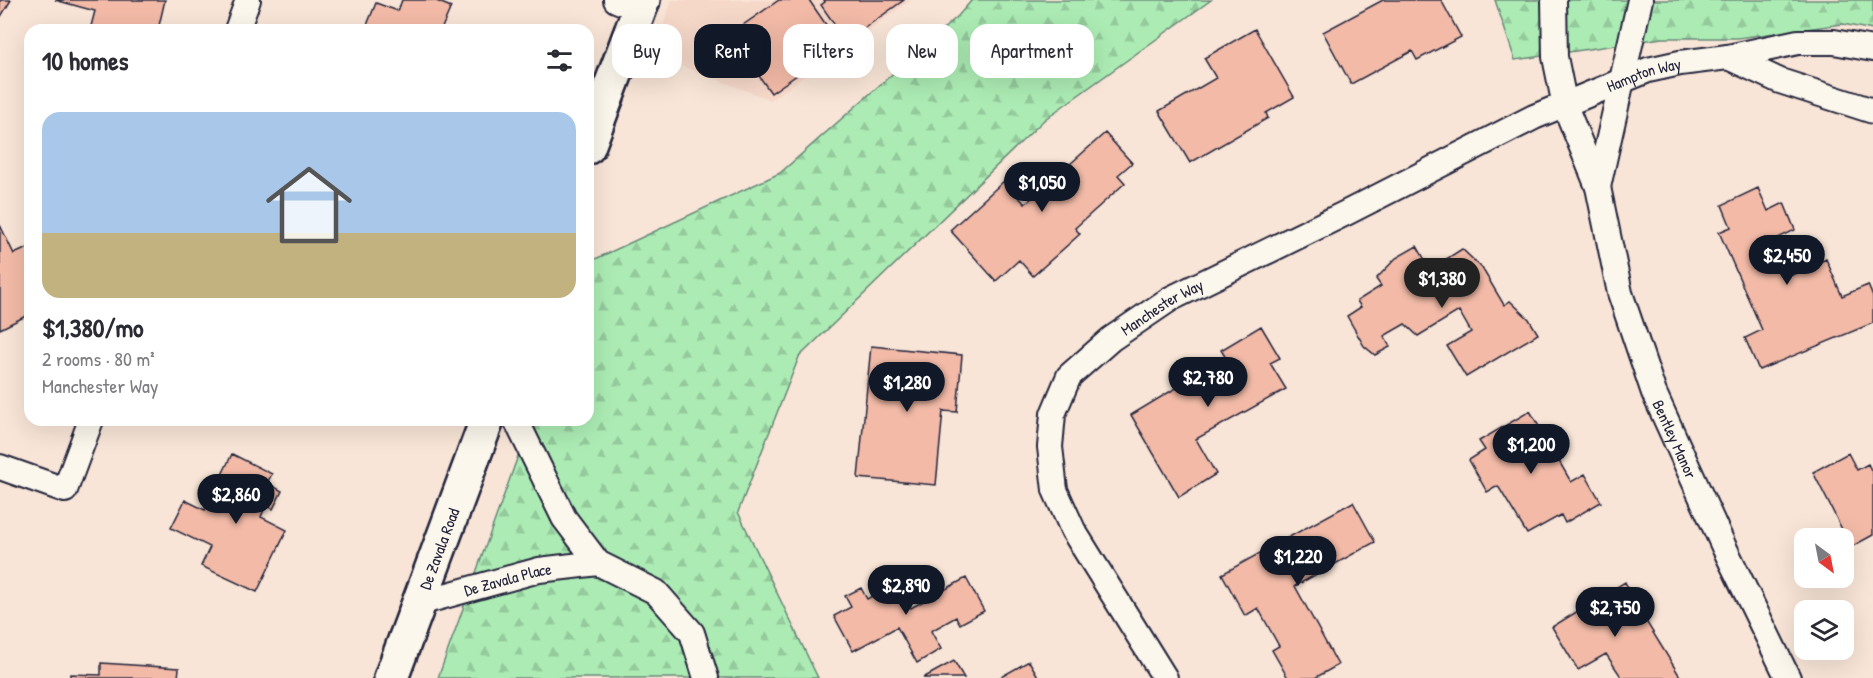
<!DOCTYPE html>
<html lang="en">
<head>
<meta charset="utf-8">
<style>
  :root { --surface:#fff; --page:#f7f7f7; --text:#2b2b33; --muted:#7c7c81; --line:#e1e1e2; --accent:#111827 }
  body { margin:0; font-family:"Patrick Hand",sans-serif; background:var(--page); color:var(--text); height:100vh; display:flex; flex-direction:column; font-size:22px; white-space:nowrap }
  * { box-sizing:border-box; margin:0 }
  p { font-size:20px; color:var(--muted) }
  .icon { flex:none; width:33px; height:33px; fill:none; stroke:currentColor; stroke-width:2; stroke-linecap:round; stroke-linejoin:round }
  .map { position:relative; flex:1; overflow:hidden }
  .drawer { position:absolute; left:24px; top:24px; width:570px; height:402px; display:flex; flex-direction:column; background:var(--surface); border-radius:18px; box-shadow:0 6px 24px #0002 }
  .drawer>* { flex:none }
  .hud { position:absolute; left:612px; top:24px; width:570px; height:54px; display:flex; gap:12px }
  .needle { width:39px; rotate:148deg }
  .buttons { position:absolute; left:1794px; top:528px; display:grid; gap:12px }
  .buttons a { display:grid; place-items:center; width:60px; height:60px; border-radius:12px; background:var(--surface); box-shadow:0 6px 24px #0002; font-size:30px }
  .price { position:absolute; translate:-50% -51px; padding:0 14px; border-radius:21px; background:var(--accent); color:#fff; font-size:20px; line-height:39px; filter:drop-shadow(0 2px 3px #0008) }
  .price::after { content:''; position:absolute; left:50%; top:36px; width:18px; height:14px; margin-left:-9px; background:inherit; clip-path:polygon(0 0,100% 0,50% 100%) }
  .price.active { background:#222; color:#fff }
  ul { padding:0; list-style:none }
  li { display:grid; align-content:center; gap:12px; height:318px; padding:0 18px }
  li+li { border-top:2px solid var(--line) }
  li span { display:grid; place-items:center; height:186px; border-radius:18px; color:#555 }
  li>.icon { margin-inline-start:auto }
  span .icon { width:108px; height:108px; fill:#fffc; stroke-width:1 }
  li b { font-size:26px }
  h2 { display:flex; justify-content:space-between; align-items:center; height:72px; padding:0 18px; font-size:26px }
  .pill { padding:0 21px; border-radius:18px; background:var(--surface); box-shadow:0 6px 24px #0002; font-size:21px; line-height:54px }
  .pill.active { background:var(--accent); color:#fff }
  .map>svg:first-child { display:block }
  .built { fill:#f6d8c9 }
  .forest { fill:url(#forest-firs); stroke:#678778; stroke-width:1.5 }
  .building { fill:#f2baa7; stroke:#22223b; stroke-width:1.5 }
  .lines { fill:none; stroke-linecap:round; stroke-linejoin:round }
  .minor-casing { stroke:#22223b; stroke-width:28 }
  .secondary-casing { stroke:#22223b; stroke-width:38 }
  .minor { stroke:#fbf7ec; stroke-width:24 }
  .secondary { stroke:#fbf7ec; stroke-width:33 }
  .labels { text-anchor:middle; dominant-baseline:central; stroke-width:4.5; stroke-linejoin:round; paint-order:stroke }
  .street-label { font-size:16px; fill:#22223b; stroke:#fbf7ec }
</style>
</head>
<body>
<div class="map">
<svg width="1873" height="678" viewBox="0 0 1873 678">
  <defs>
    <pattern id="forest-firs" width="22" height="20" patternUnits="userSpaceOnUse" patternTransform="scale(1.5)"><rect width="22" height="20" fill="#acecb4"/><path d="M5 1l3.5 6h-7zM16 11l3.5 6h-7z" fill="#94ca9c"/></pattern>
  </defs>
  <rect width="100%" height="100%" fill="#f8e5d7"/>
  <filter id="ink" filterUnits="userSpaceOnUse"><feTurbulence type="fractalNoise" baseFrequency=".0167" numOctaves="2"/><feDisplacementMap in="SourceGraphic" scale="12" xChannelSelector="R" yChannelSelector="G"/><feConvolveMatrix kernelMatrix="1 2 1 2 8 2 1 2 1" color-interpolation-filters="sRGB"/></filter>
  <g filter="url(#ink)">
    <path class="built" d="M672,0H911L771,100L652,55Z"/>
    <path class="forest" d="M972,0H1211L1045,119L799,357L738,512L818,678H438L531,420H588L589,262L780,173L958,16Z
      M1495,0H1873V30L1843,24L1738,38H1662L1515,60Z"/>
    <path class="building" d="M0,0H11L0,18Z
      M55,0H165L158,30H90L95,11Z
      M402,0H434L451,7L441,30H365L376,3L398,11Z
      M779,0H809L840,45L771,93L733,39L746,30L743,25Z
      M824,0H904L846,41L821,5L825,2Z
      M1383,0H1441L1461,37L1417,60L1412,51L1351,84L1323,32Z
      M1255,29L1294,97L1266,113L1268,118L1190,163L1159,111L1216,78L1204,58Z
      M1105,133L1132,163L1118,175L1125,183L1075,228L1080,234L1033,276L1019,260L996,281L950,230L1004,181L1025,204Z
      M1758,188L1768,211L1784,203L1795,230L1776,239L1792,275L1826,259L1842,296L1868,285L1873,297V323L1759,370L1745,338L1762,330L1719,232L1731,227L1722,205Z
      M0,225L14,254L30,247V314L0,329Z
      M1417,246L1432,272L1443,261L1462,249L1482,268L1504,305L1510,301L1529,319L1538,334L1466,377L1447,346L1471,332L1459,311L1418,336L1405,324L1384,336L1390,347L1375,355L1364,346L1347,316L1361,307L1357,301L1381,286L1376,279L1396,258Z
      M1261,326L1280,358L1270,363L1286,389L1196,439L1216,474L1179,497L1131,415L1226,358L1221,350Z
      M871,346L962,355L957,412L943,411L936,485L858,478Z
      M1530,411L1571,482L1585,474L1601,502L1565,523L1561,515L1527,534L1498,486L1487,492L1469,460L1485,450L1479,441Z
      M1848,453L1857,470L1868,464L1873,474V535L1851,547L1813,472Z
      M232,454L272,474L267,483L282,491L273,509L266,505L261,517L287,530L257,592L201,566L210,547L171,528L185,500L205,510Z
      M1353,502L1375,542L1295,586L1338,665L1315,678H1288L1272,650L1279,646L1258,608L1245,616L1222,574Z
      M966,578L984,611L960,624L956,617L931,631L941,649L917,663L897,627L853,651L834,616L851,607L845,596L861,588L867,599L897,582L911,608Z
      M1625,582L1636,605L1681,678H1622L1606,654L1578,670L1552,627Z
      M954,661L964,678H923Z
      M1029,661L1039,678H999Z
      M101,663L179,668L178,678H70V674L101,675Z"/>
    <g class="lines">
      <defs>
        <g id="minor">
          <path d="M616,0L639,9"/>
          <path id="s1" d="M1554,0L1555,57L1565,106L1598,187L1620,293L1654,393L1724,547L1788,678"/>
          <path d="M237,30L248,0"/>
          <path d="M1728,57L1780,81L1873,111"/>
          <path d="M1598,187L1640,0"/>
          <path d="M516,420L564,518L598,563L656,592L692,633L706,678"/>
          <path d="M0,467L65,490L91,420"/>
          <path id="s2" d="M419,603L539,570L598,563"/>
          <path id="s3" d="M1165,678L1073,530L1055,490L1050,447L1053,414L1069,376L1111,339L1170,299L1348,212L1534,117L1648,70L1680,63L1728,57L1798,42H1834L1873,49"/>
        </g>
        <g id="secondary">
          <path d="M588,147L643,0"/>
          <path id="s4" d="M391,678L487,420"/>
        </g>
      </defs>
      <use href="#minor" class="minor-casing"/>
      <use href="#secondary" class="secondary-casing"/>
      <use href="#minor" class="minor"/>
      <use href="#secondary" class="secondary"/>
    </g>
  </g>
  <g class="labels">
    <g class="street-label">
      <text stroke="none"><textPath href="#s3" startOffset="988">Hampton Way</textPath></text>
      <text stroke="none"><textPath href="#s3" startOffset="452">Manchester Way</textPath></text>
      <text stroke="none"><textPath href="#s1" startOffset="459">Bentley Manor</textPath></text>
      <text stroke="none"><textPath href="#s4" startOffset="138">De Zavala Road</textPath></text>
      <text stroke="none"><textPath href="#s2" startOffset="92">De Zavala Place</textPath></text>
    </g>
  </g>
</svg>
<div class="buttons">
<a><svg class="needle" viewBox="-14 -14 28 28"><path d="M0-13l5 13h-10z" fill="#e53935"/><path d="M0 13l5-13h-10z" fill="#7c7c81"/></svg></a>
<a><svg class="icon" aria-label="layers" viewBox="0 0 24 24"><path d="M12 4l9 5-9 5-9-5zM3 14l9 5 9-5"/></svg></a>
</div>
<b class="price" style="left:1042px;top:213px">$1,050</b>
<b class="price" style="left:1787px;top:286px">$2,450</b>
<b class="price active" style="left:1442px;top:309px">$1,380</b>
<b class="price" style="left:1208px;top:408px">$2,780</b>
<b class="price" style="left:907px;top:413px">$1,280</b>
<b class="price" style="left:1531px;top:475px">$1,200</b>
<b class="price" style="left:236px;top:525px">$2,860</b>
<b class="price" style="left:1298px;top:587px">$1,220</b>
<b class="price" style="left:906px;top:616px">$2,890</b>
<b class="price" style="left:1615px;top:638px">$2,750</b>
<div class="hud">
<a class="pill">Buy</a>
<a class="pill active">Rent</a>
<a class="pill">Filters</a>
<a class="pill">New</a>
<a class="pill">Apartment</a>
</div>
<section class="drawer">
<h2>10 homes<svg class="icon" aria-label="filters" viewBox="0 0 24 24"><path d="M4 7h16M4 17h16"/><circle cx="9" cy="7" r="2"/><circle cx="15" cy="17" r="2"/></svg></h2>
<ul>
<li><span style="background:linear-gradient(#a9c7e8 65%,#c2b280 0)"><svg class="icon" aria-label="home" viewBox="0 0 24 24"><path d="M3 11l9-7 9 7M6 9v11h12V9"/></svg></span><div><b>$1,380/mo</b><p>2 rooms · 80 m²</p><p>Manchester Way</p></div></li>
</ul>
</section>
</div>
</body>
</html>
